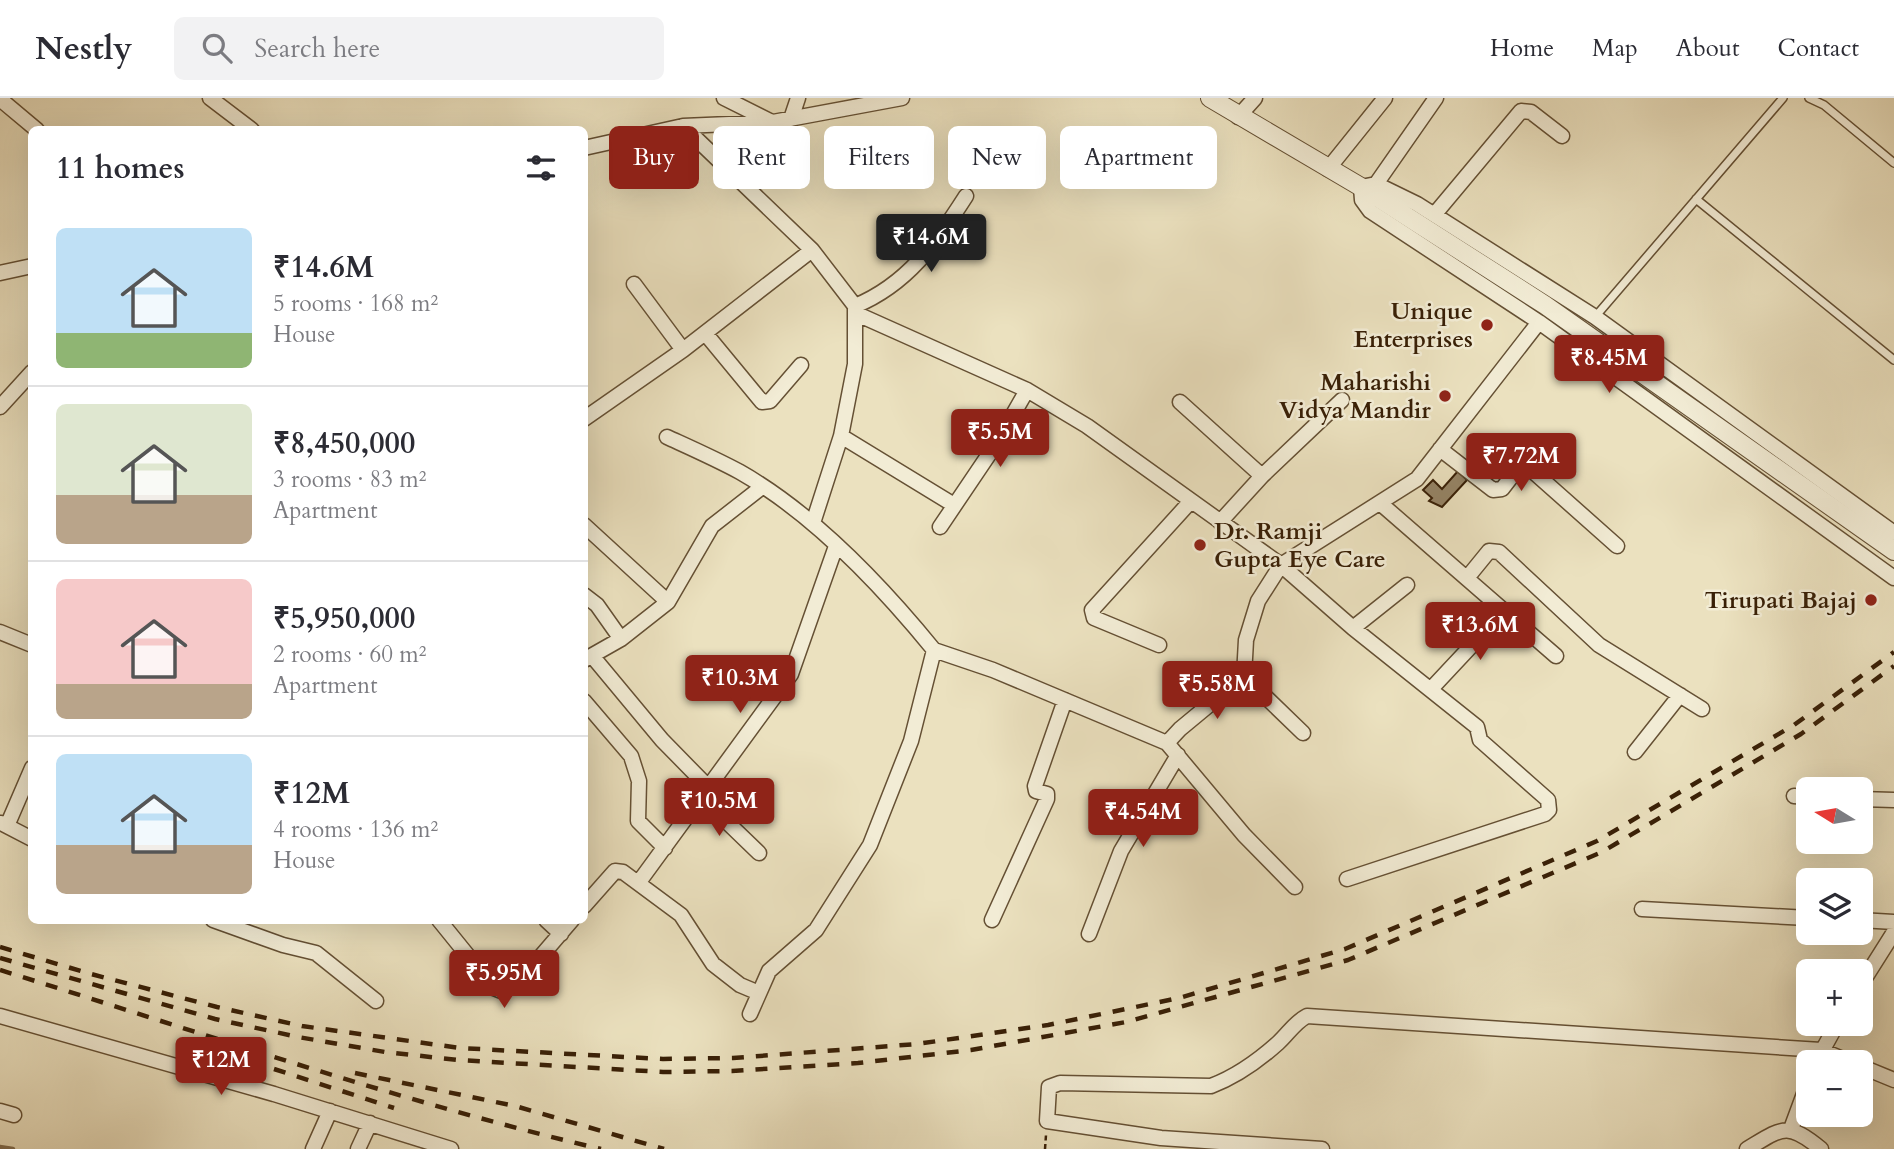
<!DOCTYPE html>
<html lang="en">
<head>
<meta charset="utf-8">
<style>
  :root { --surface:#fff; --page:#f2f2f3; --text:#2b2b33; --muted:#7c7c81; --line:#e1e1e2; --accent:#8f2418 }
  body { margin:0; font-family:Cardo,serif; background:var(--page); color:var(--text); height:100vh; display:flex; flex-direction:column; font-size:26px; white-space:nowrap }
  * { box-sizing:border-box; margin:0 }
  p { font-size:23px; color:var(--muted) }
  .icon { flex:none; width:38px; height:38px; fill:none; stroke:currentColor; stroke-width:2; stroke-linecap:round; stroke-linejoin:round }
  .map { position:relative; flex:1; overflow:hidden }
  .sheet { position:absolute; left:28px; top:28px; width:560px; height:798px; display:flex; flex-direction:column; background:var(--surface); border-radius:10px; box-shadow:0 7px 28px #0002 }
  .sheet>* { flex:none }
  .guide { position:absolute; left:609px; top:28px; width:665px; height:63px; display:flex; gap:14px }
  .needle { width:46px; rotate:281deg }
  .controls { position:absolute; left:1796px; top:679px; display:grid; gap:14px }
  .controls a { display:grid; place-items:center; width:77px; height:77px; border-radius:10px; background:var(--surface); box-shadow:0 7px 28px #0002; font-size:35px }
  .price { position:absolute; translate:-50% -60px; padding:0 16px; border-radius:7px; background:var(--accent); color:#fff; font-size:23px; line-height:46px; filter:drop-shadow(0 2px 4px #0008) }
  .price::after { content:''; position:absolute; left:50%; top:42px; width:21px; height:16px; margin-left:-10px; background:inherit; clip-path:polygon(0 0,100% 0,50% 100%) }
  .price.current { background:#222; color:#fff }
  ul { padding:0; list-style:none }
  li { display:flex; align-items:center; gap:21px; height:175px; padding:0 28px }
  li+li { border-top:2px solid var(--line) }
  li span { display:grid; place-items:center; flex:none; width:196px; height:140px; border-radius:10px; color:#555 }
  li>.icon { margin-inline-start:auto }
  span .icon { width:84px; height:84px; fill:#fffc; stroke-width:1 }
  li b { font-size:30px }
  h2 { display:flex; justify-content:space-between; align-items:center; height:84px; padding:0 28px; font-size:30px }
  .tag { padding:0 24px; border-radius:10px; background:var(--surface); box-shadow:0 7px 28px #0002; font-size:24px; line-height:63px }
  .tag.current { background:var(--accent); color:#fff }
  header { display:flex; align-items:center; gap:42px; box-sizing:border-box; height:98px; padding:0 35px; background:var(--surface); border-bottom:2px solid var(--line) }
  header strong { font-size:33px }
  nav { display:flex; gap:38px; margin-inline-start:auto; font-size:24px }
  .search { width:490px; height:63px; background:var(--page); display:flex; align-items:center; gap:18px; box-sizing:border-box; padding:0 24px; border-radius:10px; color:var(--muted); font-size:26px }
  .map>svg:first-child { display:block }
  .lines { fill:none; stroke-linecap:round; stroke-linejoin:round }
  .stream { stroke:#7f6c4f; stroke-width:4.5 }
  .building { fill:#958466; stroke:#381f06; stroke-width:2 }
  .service-casing { stroke:#655034; stroke-width:10 }
  .minor-casing { stroke:#655034; stroke-width:17 }
  .tertiary-casing { stroke:#655034; stroke-width:20 }
  .path { stroke:#381f06; stroke-width:2.5; stroke-dasharray:5 3.5; stroke-linecap:butt }
  .service { stroke:#f2ecd5; stroke-width:7 }
  .minor { stroke:#f2ecd5; stroke-width:14 }
  .tertiary { stroke:#f2ecd5; stroke-width:18 }
  .rail { stroke:#381f06; stroke-width:4.5; stroke-dasharray:12 12; stroke-linecap:butt }
  .poi-dot { fill:#8f2418; stroke:#f2ecd5; stroke-width:2.5 }
  .labels { text-anchor:middle; dominant-baseline:central; stroke-width:5; stroke-linejoin:round; paint-order:stroke }
  .poi-label { font-size:24px; font-weight:bold; fill:#381f06; stroke:#f2ecd5; text-anchor:end }
</style>
</head>
<body>
<header>
<strong>Nestly</strong>
<div class="search"><svg class="icon" aria-label="search" viewBox="0 0 24 24"><circle cx="10" cy="10" r="6"/><path d="M15 15l6 6"/></svg>Search here</div>
<nav><a>Home</a><a>Map</a><a>About</a><a>Contact</a></nav>
</header>
<div class="map">
<svg width="1894" height="1051" viewBox="0 0 1894 1051">
  <rect width="100%" height="100%" fill="#ebe1bf"/>
  <filter id="stains"><feTurbulence type="fractalNoise" baseFrequency=".00286" numOctaves="4"/><feColorMatrix values="0 0 0 0 .2 0 0 0 0 .09 0 0 0 0 .02 0 0 0 .5 -.17"/></filter>
  <radialGradient id="worn" r=".72"><stop offset=".6" stop-color="#630" stop-opacity="0"/><stop offset="1" stop-color="#630" stop-opacity=".3"/></radialGradient>
  <g class="lines">
    <path class="stream" d="M0,1049L13,1051"/>
  </g>
  <path class="building" d="M1458,373L1467,382L1442,409L1429,403L1432,400L1423,392L1433,382L1442,391Z"/>
  <g class="lines">
    <defs>
      <path id="service" d="M1809,0L1824,7L1894,65
        M1696,101L1894,262
        M1595,219L1783,0"/>
      <path id="minor" d="M210,0L252,32
        M724,0L772,24
        M0,1L37,32
        M1238,19L1255,0
        M791,21L798,0
        M683,28L812,152L855,208V266L841,338L813,425
        M584,50L683,28L773,24L902,0
        M1328,71L1385,0
        M1376,86L1436,0
        M1434,117L1521,13L1531,14L1562,38
        M0,175L32,168
        M634,186L683,252
        M855,208C908,186 936,145 966,98
        M857,216L1027,292L1087,328L1281,467L1353,530L1477,629L1480,642L1548,702L1549,712L1545,716L1347,781
        M705,235L762,304L770,303L801,267
        M1180,304L1262,378
        M0,309L32,274
        M584,321L683,252L812,152
        M841,338L954,407
        M667,339C691,350 716,361 740,374C814,416 881,487 934,552L911,643L870,747L816,832L769,873L750,916
        M1440,351L1493,392L1502,391L1519,369L1527,368L1617,448
        M1380,405L1556,558
        M1220,424L1262,378L1342,302
        M584,427L668,504
        M940,429L998,343L1027,292
        M1894,435L1595,219L1417,106L1376,86L1361,89L1362,102L1370,113L1539,224L1894,480
        M1467,480L1489,453L1499,454L1599,547L1702,611
        M584,497L597,507L621,541
        M1353,530L1407,487
        M0,534L32,547
        M1159,547L1094,520L1092,512L1191,403
        M934,552L993,572L1167,645L1244,737L1295,789
        M593,559L662,642L710,691
        M584,562L621,541L668,504L712,428L762,389
        M1431,591L1504,513
        M584,603L631,658L639,683L638,723L665,750
        M1303,635L1244,578L1246,542L1258,503L1281,467L1417,381L1539,224
        M1167,645L1180,631L1244,578
        M1635,654L1680,597
        M1794,698L1808,699
        M702,700L759,755
        M1860,701L1894,702
        M1,725L32,741
        M7,728L32,670
        M639,784L791,576L836,448
        M584,808L615,773L623,774L681,817L713,866L740,887L759,895
        M1642,811L1808,820
        M213,822L283,847L316,855L376,903
        M439,822L494,890L504,894L536,864L572,822
        M546,822L561,836
        M992,822L1047,701V696L1036,693L1035,688L1065,602
        M1860,822L1894,824
        M1089,836L1121,753L1178,657
        M1860,888L1894,834
        M0,918L274,996L451,1051
        M1816,964L1837,926
        M1860,968L1894,982
        M0,1013L14,1017
        M1791,1031L1808,985
        M313,1051L330,1013
        M358,1051L370,1025
        M1322,1051L1161,1040L1047,1023L1049,989L1060,985L1211,988C1235,979 1259,962 1278,945C1288,936 1295,924 1307,918L1821,952L1850,964
        M1747,1051C1782,1030 1787,1023 1821,1051"/>
      <path id="tertiary" d="M1210,0L1361,89L1545,207L1894,453"/>
    </defs>
    <use href="#service" class="service-casing"/>
    <use href="#minor" class="minor-casing"/>
    <use href="#tertiary" class="tertiary-casing"/>
    <path class="path" d="M1045,1051L1046,1037"/>
    <use href="#service" class="service"/>
    <use href="#minor" class="minor"/>
    <use href="#tertiary" class="tertiary"/>
    <path class="rail" d="M0,849L91,876L217,909L302,928L460,950L663,961L733,960L917,946L1048,927L1179,900L1345,851L1597,743L1794,627L1894,554
      M0,860L215,921L298,939L385,954L458,962L663,974L732,973L858,965L971,952L1126,924L1348,862L1602,754L1801,636L1894,568
      M0,872C200,934 397,1003 601,1051
      M274,971L394,1010
      M355,975L515,1008L664,1051"/>
  </g>
  <g class="poi-dot">
    <circle cx="1487" cy="227" r="7"/>
    <circle cx="1445" cy="298" r="7"/>
    <circle cx="1200" cy="447" r="7"/>
    <circle cx="1871" cy="502" r="7"/>
  </g>
  <g class="labels">
    <g class="poi-label">
      <text x="1473" y="213">Unique<tspan x="1473" dy="28">Enterprises</tspan></text>
      <text x="1431" y="284">Maharishi<tspan x="1431" dy="28">Vidya Mandir</tspan></text>
      <text x="1214" y="433" text-anchor="start">Dr. Ramji<tspan x="1214" dy="28">Gupta Eye Care</tspan></text>
      <text x="1857" y="502">Tirupati Bajaj</text>
    </g>
  </g>
  <rect width="100%" height="100%" filter="url(#stains)"/>
  <rect width="100%" height="100%" fill="url(#worn)"/>
</svg>
<div class="controls">
<a><svg class="needle" viewBox="-14 -14 28 28"><path d="M0-13l5 13h-10z" fill="#e53935"/><path d="M0 13l5-13h-10z" fill="#7c7c81"/></svg></a>
<a><svg class="icon" aria-label="layers" viewBox="0 0 24 24"><path d="M12 4l9 5-9 5-9-5zM3 14l9 5 9-5"/></svg></a>
<a>+</a>
<a>−</a>
</div>
<b class="price current" style="left:931px;top:176px">₹14.6M</b>
<b class="price" style="left:1609px;top:297px">₹8.45M</b>
<b class="price" style="left:1000px;top:371px">₹5.5M</b>
<b class="price" style="left:1521px;top:395px">₹7.72M</b>
<b class="price" style="left:1480px;top:564px">₹13.6M</b>
<b class="price" style="left:740px;top:617px">₹10.3M</b>
<b class="price" style="left:1217px;top:623px">₹5.58M</b>
<b class="price" style="left:719px;top:740px">₹10.5M</b>
<b class="price" style="left:1143px;top:751px">₹4.54M</b>
<b class="price" style="left:504px;top:912px">₹5.95M</b>
<b class="price" style="left:221px;top:999px">₹12M</b>
<div class="guide">
<a class="tag current">Buy</a>
<a class="tag">Rent</a>
<a class="tag">Filters</a>
<a class="tag">New</a>
<a class="tag">Apartment</a>
</div>
<section class="sheet">
<h2>11 homes<svg class="icon" aria-label="filters" viewBox="0 0 24 24"><path d="M4 7h16M4 17h16"/><circle cx="9" cy="7" r="2"/><circle cx="15" cy="17" r="2"/></svg></h2>
<ul>
<li><span style="background:linear-gradient(#bfe0f5 75%,#8fb573 0)"><svg class="icon" aria-label="home" viewBox="0 0 24 24"><path d="M3 11l9-7 9 7M6 9v11h12V9"/></svg></span><div><b>₹14.6M</b><p>5 rooms · 168 m²</p><p>House</p></div></li>
<li><span style="background:linear-gradient(#dfe7d0 65%,#b9a48a 0)"><svg class="icon" aria-label="home" viewBox="0 0 24 24"><path d="M3 11l9-7 9 7M6 9v11h12V9"/></svg></span><div><b>₹8,450,000</b><p>3 rooms · 83 m²</p><p>Apartment</p></div></li>
<li><span style="background:linear-gradient(#f6c9c9 75%,#b9a48a 0)"><svg class="icon" aria-label="home" viewBox="0 0 24 24"><path d="M3 11l9-7 9 7M6 9v11h12V9"/></svg></span><div><b>₹5,950,000</b><p>2 rooms · 60 m²</p><p>Apartment</p></div></li>
<li><span style="background:linear-gradient(#bfe0f5 65%,#b9a48a 0)"><svg class="icon" aria-label="home" viewBox="0 0 24 24"><path d="M3 11l9-7 9 7M6 9v11h12V9"/></svg></span><div><b>₹12M</b><p>4 rooms · 136 m²</p><p>House</p></div></li>
</ul>
</section>
</div>
</body>
</html>
